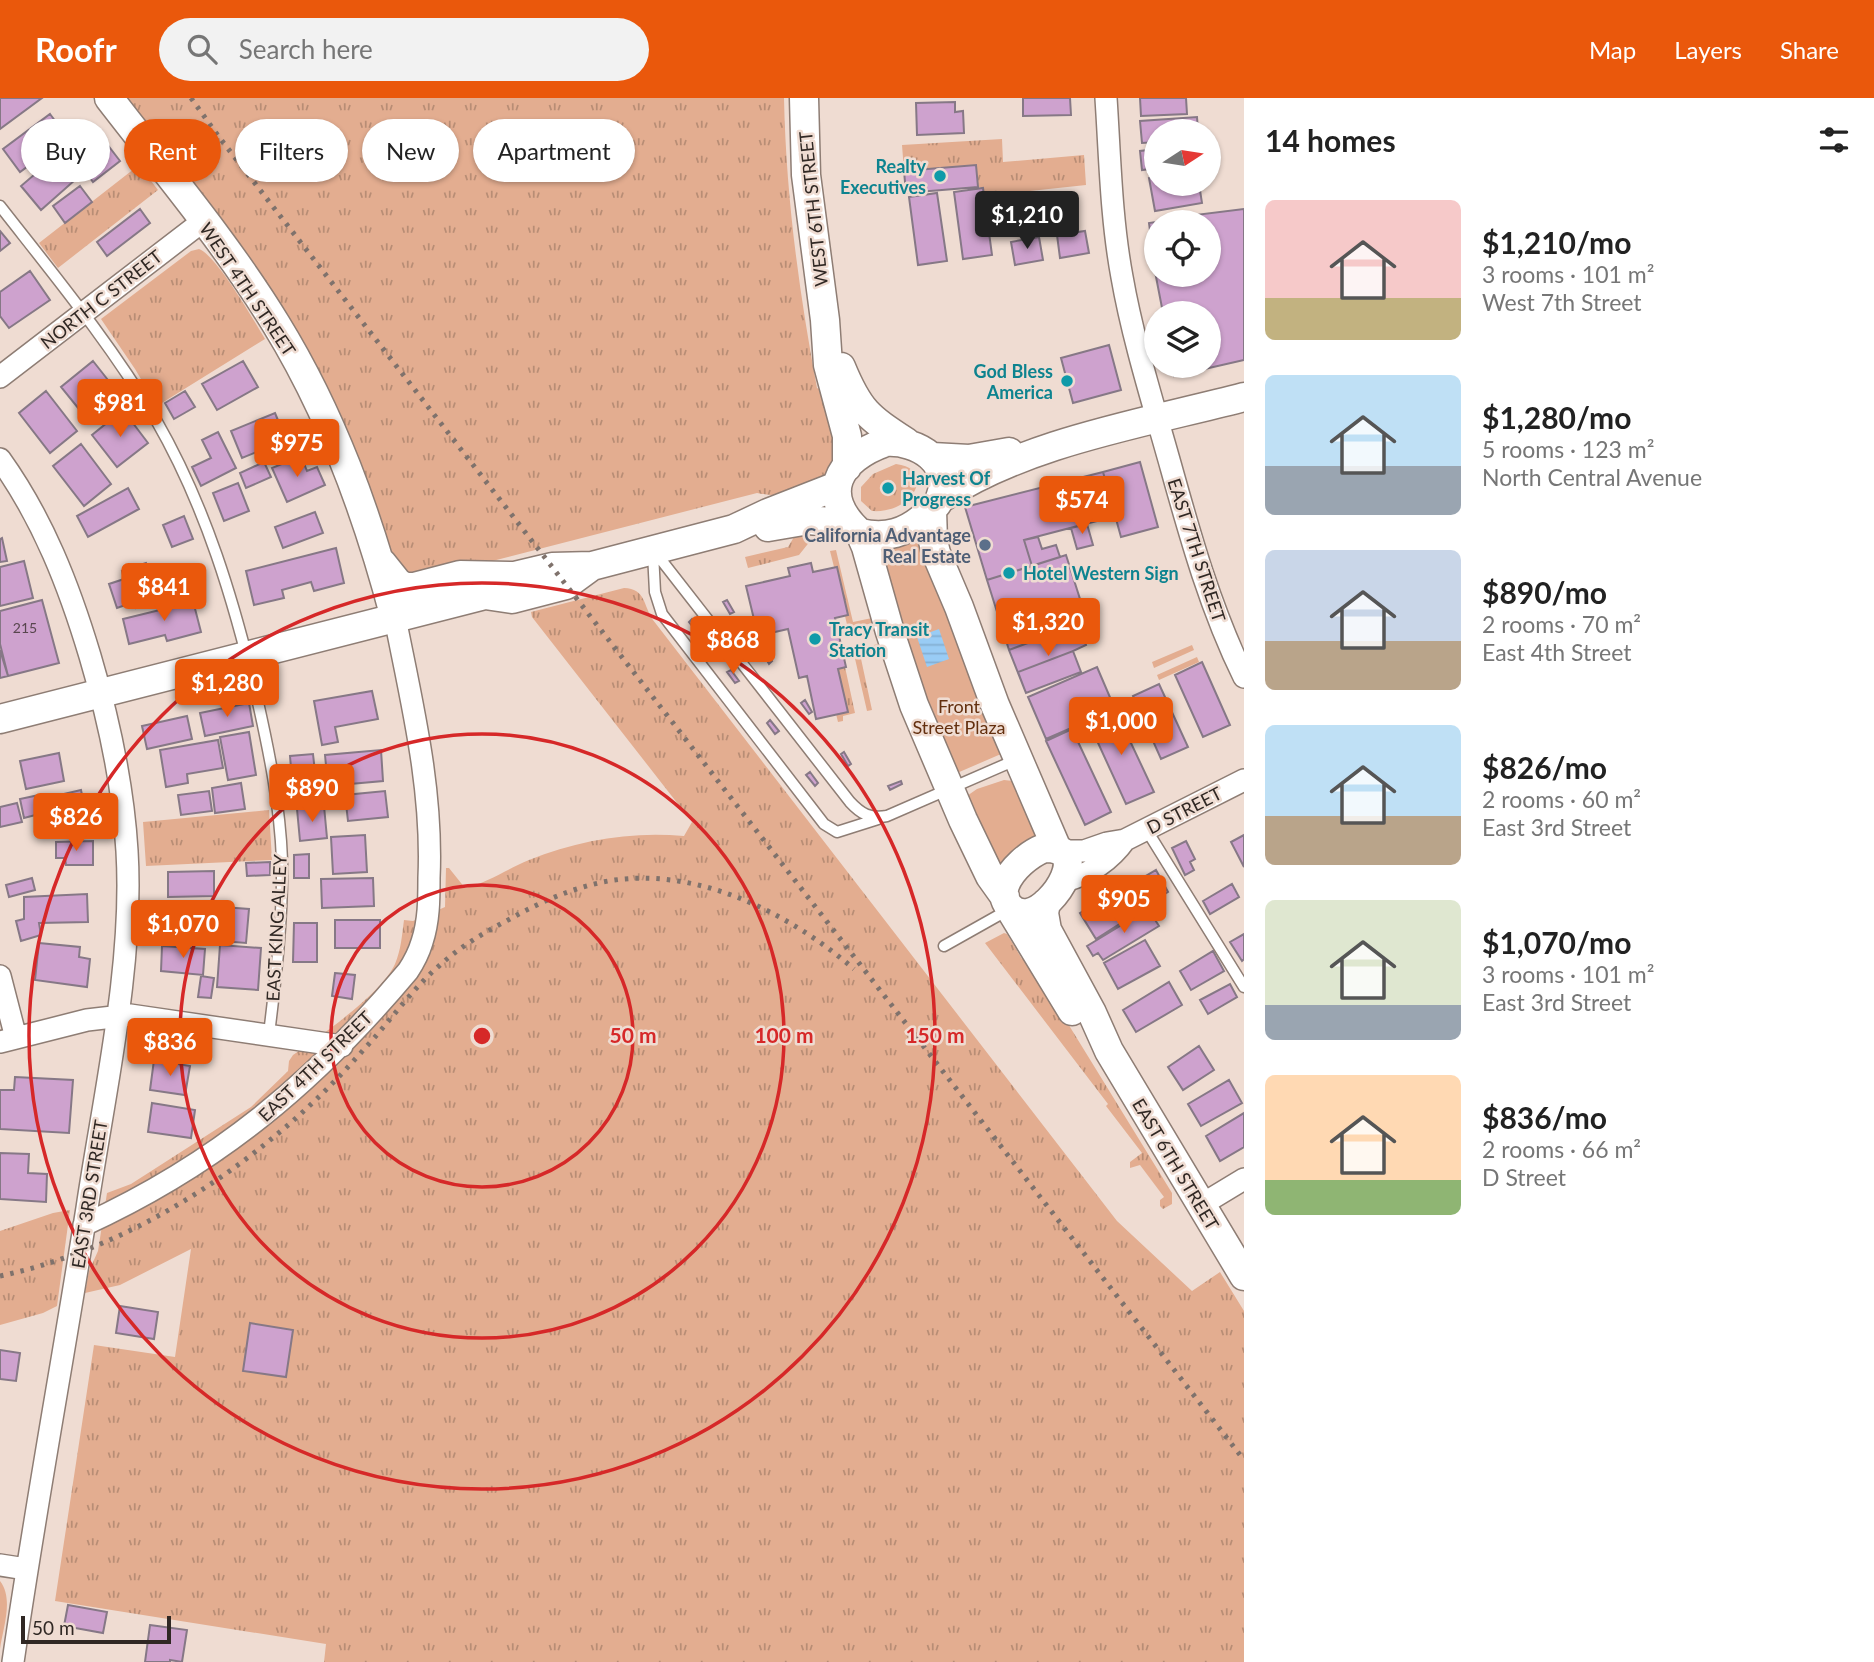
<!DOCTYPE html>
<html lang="en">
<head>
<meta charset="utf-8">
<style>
  :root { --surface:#fff; --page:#f2f2f2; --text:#222; --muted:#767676; --accent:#ea580c }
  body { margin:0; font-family:Lato,sans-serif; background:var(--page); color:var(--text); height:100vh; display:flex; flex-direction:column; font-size:26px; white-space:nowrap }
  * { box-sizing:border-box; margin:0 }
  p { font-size:23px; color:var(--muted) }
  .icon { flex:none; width:38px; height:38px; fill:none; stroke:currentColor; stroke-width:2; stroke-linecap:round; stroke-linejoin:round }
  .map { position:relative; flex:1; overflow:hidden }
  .side { display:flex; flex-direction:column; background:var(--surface); width:630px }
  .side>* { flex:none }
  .top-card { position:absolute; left:21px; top:21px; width:665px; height:63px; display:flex; gap:14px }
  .needle { width:46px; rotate:78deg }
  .fabs { position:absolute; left:1144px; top:21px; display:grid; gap:14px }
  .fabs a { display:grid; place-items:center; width:77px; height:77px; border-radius:50%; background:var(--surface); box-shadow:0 2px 5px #0004; font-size:35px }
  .scale { position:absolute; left:21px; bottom:18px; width:150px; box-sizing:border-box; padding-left:7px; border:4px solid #302824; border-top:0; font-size:19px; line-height:24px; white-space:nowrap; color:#302824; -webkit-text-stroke:5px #efdcd2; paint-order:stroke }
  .price { position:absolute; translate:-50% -60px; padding:0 16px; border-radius:7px; background:var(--accent); color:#fff; font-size:23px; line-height:46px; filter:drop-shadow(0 2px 4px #0008) }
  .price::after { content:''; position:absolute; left:50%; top:42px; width:21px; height:16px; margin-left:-10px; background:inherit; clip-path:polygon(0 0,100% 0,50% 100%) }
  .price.selected { background:#222; color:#fff }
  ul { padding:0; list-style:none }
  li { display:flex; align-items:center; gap:21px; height:175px; padding:0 21px }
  li span { display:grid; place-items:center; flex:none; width:196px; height:140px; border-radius:10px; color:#555 }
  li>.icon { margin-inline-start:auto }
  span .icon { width:84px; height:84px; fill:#fffc; stroke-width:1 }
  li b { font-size:30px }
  h2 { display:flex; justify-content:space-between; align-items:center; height:84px; padding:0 21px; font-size:30px }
  .chip { padding:0 24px; border-radius:32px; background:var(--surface); box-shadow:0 2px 5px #0004; font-size:24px; line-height:63px }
  .chip.selected { background:var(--accent); color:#fff }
  header { display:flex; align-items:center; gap:42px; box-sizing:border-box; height:98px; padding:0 35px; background:var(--accent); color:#fff }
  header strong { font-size:33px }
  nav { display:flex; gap:38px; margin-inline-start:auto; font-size:24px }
  .search { width:490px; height:63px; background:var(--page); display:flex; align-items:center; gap:18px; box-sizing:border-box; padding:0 24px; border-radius:38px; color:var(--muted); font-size:26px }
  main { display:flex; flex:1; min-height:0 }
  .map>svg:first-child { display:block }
  .grass { fill:url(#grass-tufts) }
  .park { fill:#e3ad90 }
  .water { fill:url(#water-rules) }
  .building { fill:#cea2ce; stroke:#867886; stroke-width:2 }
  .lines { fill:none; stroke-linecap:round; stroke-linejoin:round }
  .lane-casing { stroke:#8e7d74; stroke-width:13 }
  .street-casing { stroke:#8e7d74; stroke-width:24 }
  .secondary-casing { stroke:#8e7d74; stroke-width:31 }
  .lane { stroke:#fff; stroke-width:10 }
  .street { stroke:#fff; stroke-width:21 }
  .secondary { stroke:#fff; stroke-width:28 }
  .rail { stroke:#7f726c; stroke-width:5; stroke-dasharray:3.5 7; stroke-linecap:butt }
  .ring { fill:none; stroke:#d62828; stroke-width:3.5 }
  .culture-dot { fill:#0f9aa8; stroke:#efdcd2; stroke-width:2.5 }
  .service-dot { fill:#5c6f8a; stroke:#efdcd2; stroke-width:2.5 }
  .labels { text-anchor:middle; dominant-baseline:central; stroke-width:5; stroke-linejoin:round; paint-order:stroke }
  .number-label { font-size:14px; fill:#58464e }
  .culture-label { font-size:18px; font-weight:bold; fill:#0d838f; stroke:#efdcd2; text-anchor:start }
  .street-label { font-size:18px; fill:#302824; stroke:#efdcd2 }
  .service-label { font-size:18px; font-weight:bold; fill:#4e5e75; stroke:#efdcd2; text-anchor:end }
  .park-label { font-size:18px; fill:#632f0e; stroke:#efdcd2 }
  .centre { fill:#d62828; stroke:#efdcd2; stroke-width:3.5 }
  .ring-label { font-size:21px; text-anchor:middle; font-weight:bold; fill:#d62828; stroke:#efdcd2; stroke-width:5; stroke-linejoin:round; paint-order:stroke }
</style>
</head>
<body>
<header>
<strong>Roofr</strong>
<div class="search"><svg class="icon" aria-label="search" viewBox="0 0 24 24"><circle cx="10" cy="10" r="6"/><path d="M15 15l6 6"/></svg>Search here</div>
<nav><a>Map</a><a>Layers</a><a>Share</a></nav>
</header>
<main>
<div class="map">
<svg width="1244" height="1564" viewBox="0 0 1244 1564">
  <defs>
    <pattern id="grass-tufts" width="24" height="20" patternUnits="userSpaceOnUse" patternTransform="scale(1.75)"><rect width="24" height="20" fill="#e3ad90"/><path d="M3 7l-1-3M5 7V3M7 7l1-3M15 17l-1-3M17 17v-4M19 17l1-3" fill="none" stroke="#b88d75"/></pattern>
    <pattern id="water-rules" width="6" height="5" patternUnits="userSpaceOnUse" patternTransform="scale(1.75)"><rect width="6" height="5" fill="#99ccf5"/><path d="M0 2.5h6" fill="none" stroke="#84afd2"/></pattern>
  </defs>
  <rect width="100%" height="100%" fill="#efdcd2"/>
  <path class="grass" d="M123,0H784C786,98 799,194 817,290L826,294C835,320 846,363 821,384C817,387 810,389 805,390C783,399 780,399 757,395L461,471L409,480L393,461L365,381Z
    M1002,41L1003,64L1084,57L1086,87L984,98L983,90L978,89L976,67L904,73L902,47Z
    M139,67L158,92L58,170L39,145Z
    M199,151C217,158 253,221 265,241L157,308L135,271L101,221L191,153Z
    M896,366C937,371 913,416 872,413L861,403V389L873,376Z
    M803,430L809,437L811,442L799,457L748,470L745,459L788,449L797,434Z
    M836,452L853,524L872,520L873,525L848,531L845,518L847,516L837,469H834L830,453Z
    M624,490C646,491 643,507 653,522L1117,1123L1192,1193L1220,1174L1244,1213V1564H324L326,1546L55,1503L94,1247L175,1259L191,1151L120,1187L85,1195L89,1173L98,1153L107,1095L131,1086L251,1009L288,973L289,963L293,957C320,939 382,895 395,866C401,852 402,837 404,822L413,823L445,809L446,770H449L465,790C487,785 507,771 529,762C578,742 632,733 684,738L692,724L532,519L531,514Z
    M878,546L879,551L860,556L872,612L867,613L853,552Z
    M845,569L855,615L843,618V623L838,624L836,616L848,613L838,571Z
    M269,712L272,762L146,768L143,724Z
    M1004,835L1007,836L1022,861L1027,859L1172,1095V1106L1163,1111L1160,1108V1102L1164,1099L1140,1067L1130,1070V1064L1142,1055L1106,1008L1108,1006L985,845Z
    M70,1112L57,1208L43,1215L0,1227V1133L53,1115Z"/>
  <path class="park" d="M919,436L1001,656L957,675L929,627L880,451Z
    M1192,547L1194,552L1154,570L1152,564Z
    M1197,559L1199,564L1159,582L1157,577Z
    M1004,682L1013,683L1043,735L1005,775L964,700L977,691Z
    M0,1483C14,1501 3,1530 0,1551Z"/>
  <path class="water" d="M939,531L949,561L927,569L917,539Z"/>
  <path class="building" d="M0,0H42L0,31Z
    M1023,0H1070L1071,17L1023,18Z
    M1140,0H1186L1187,16L1141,18Z
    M955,4V14L963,13L964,35L917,37L916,5Z
    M50,16L67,39L20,74L3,51Z
    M1197,19L1198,33H1157V44L1142,45L1140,23Z
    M107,46L120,63L93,84L80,66Z
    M1157,51V70L1142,72L1140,53Z
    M55,59L75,82L41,112L21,88Z
    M976,67L978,89L906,95L904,73Z
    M1157,79V86H1199L1202,105L1155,113L1149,80Z
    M80,88L92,104L65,125L53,108Z
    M983,90L992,157L963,161L954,94Z
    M937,95L947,163L918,167L909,99Z
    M140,111L150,125L107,158L97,144Z
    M1244,111V262L1174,278L1172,268H1209V215H1163L1151,153L1157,152V177H1209V124H1196L1195,117Z
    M1189,119V124H1157V147H1152L1149,125Z
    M0,133L10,145L0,153Z
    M1085,133L1089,155L1060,160L1057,137Z
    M1039,139L1043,162L1015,167L1011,144Z
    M30,173L50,202L9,230L0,218V194Z
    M1109,247L1121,292L1073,305L1061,260Z
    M93,263L119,296L87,321L61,289Z
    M243,263L258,289L217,312L202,286Z
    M46,293L77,333L50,355L19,315Z
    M185,293L195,309L174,321L165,305Z
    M123,312L148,345L117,369L92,337Z
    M275,315L286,342L242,360L231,333Z
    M218,334L236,370L201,388L192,369L211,360L202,342Z
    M81,346L111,386L84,408L53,368Z
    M301,358L307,373L317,369L325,387L287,404L272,370Z
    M264,364L271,379L246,390L240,375Z
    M1140,364L1158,429L1121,439L1103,374Z
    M1103,374L1116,418L1024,442L1032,468L987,482L965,409Z
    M238,385L249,413L224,423L213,395Z
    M128,390L139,411L88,439L77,418Z
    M315,414L323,435L283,450L275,429Z
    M184,418L193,441L172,449L163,427Z
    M1087,426L1093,447L1077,451L1071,430Z
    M1038,439L1042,451L1056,447L1060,459L1032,468L1024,442Z
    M2,440L7,463L0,464V441Z
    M336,450L344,485L314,493L311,484L282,492L284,500L254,507L246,473Z
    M1066,457L1087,523L1009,552L987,482Z
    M24,463L33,500L0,508V469Z
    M146,465L159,503L136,510L134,504L117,510L109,486L124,481L122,473Z
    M811,465L813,474L837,469L848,517L835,520L846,569L838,571L848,614L816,621L807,578L799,580L788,531L758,538L746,488L790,478L788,470Z
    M192,499L201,534L167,543L165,537L129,546L123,521L164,511L163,506Z
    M42,502L59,565L8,578L0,546V513Z
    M727,502L734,514L730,516L723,504Z
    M692,521L700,532L697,534L689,524Z
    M1078,526L1086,547L1073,553L1081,574L1026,595L1009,552Z
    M0,552L8,578L0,580Z
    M765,552L772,563L769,566L762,554Z
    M1073,553L1081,574L1026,595L1018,574Z
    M1202,564L1230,627L1203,639L1175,577Z
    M1097,569L1115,611L1046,641L1028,599Z
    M731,572L739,583L735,585L727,574Z
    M1159,586L1188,649L1161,661L1133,598Z
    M372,593L378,621L335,629L338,644L322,647L314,603Z
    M805,602L812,614L809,616L801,605Z
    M249,605L253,628L205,638L200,615Z
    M1115,611L1154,694L1126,706L1088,623Z
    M187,618L192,641L147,651L142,628Z
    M770,622L779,633L775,636L767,625Z
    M1072,631L1111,714L1085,727L1046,643Z
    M249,634L256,677L228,682L220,639Z
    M218,642L223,670L187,676L188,685L166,689L160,652Z
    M381,652L383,683L328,688L325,657Z
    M844,654L851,666L848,668L841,656Z
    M59,655L64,683L26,691L20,663Z
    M313,656L317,692L293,694L290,658Z
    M810,674L818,685L815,688L806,677Z
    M901,683L902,686L890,692L888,688Z
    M241,685L245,711L215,715L212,690Z
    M81,692L86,717L49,725L45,707L52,706L51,699Z
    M209,693L212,713L181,717L178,697Z
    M385,693L388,719L348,723L345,697Z
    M39,697L43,715L24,720L20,701Z
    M17,705L22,724L0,729V709Z
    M324,708L327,740L300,743L297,711Z
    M365,737L367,774L333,776L331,739Z
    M1244,737V769L1231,744Z
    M93,743V767H66L65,760H56V744Z
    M1186,743L1195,761L1190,764L1194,772L1185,777L1172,750Z
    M309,756V780H294V757Z
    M270,764V777L247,778L246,765Z
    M1156,772L1168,794L1135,814L1122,792Z
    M214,773V798L168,799V774Z
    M32,780L35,792L9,799L6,787Z
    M373,780L374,808L322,810L321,781Z
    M1232,786L1239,799L1210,816L1203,803Z
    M87,796L88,824L39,825L41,837L21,843L16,823L24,821V799Z
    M1106,799L1121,825L1096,841L1080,815Z
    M222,809L249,811L246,845L161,838L163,814L221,819Z
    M1148,811L1159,828L1103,862L1098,855L1093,858L1087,848Z
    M335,822H380V850H335Z
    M294,825H317V864H293Z
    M1244,836V861L1242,863L1230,844Z
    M1145,842L1160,868L1118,891L1104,865Z
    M39,845L80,849L79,859L90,861L87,889L35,882Z
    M220,847L261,850L258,892L217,889Z
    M162,848L205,851L203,877L161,873Z
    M1213,853L1224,873L1191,892L1180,873Z
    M335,875L355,877L352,901L332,898Z
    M201,878L214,880L211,900L198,899Z
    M1169,884L1182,907L1136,934L1123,912Z
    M1230,886L1237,899L1208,916L1200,902Z
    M1199,948L1214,972L1183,992L1168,969Z
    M154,962L190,968L185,997L150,992Z
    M15,979L73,982L69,1035L0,1031V992H14Z
    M1229,982L1242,1005L1201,1028L1188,1006Z
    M152,1005L195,1012L191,1040L148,1034Z
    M1244,1015V1049L1220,1063L1206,1038Z
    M0,1055L29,1056L28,1075L47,1076L46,1104L0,1101Z
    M120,1208L158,1214L154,1241L116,1235Z
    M250,1225L293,1232L286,1279L243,1273Z
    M0,1252L20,1255L16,1283L0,1281Z
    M68,1507L107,1514L103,1535L64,1528Z
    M150,1527L187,1532L182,1564L170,1562V1564H145Z"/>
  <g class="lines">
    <defs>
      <path id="lane" d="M0,108C54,177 111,246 156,322C206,409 234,503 257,600C269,653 280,707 282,762C283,820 276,879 269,936
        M655,454L850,704C861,716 870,721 887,718L1018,661
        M653,455L655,494L662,516L824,726L837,734L878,721
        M1146,731L1244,889
        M944,848L1008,812"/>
      <path id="street" d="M1106,0C1110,60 1111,120 1122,179C1133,242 1154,308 1171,369C1191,441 1211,512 1244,579
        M0,279L203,123
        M0,361C43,421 69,488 90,558C109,622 123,686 127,753C134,867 104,996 87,1110C63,1262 35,1412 13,1564
        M1060,753H1084L1107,745L1125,742L1244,682
        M1065,783C1090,776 1110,763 1125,742
        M0,878L16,940
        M0,944L87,922L130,917L342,948
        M1201,1107L1244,1081
        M84,1127C217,1066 314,985 408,873C414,864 419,854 422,844C429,823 429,801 429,780C433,691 412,606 395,520
        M0,1467L26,1471"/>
      <path id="secondary" d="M109,0C166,74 227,146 276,226C332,317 368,417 395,520
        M804,0L806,77L825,222L828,267L847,338V369
        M841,269C859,313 868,319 906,344
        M886,344C917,342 954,364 940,400C938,407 931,413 926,417C906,435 886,441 860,435C818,397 837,361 886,344Z
        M932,359L969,361L1009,354
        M940,401C1025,344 1145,325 1244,299
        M932,412L933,443L936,455L959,509L995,607L1057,751
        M768,429L809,422L849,426
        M860,435L866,449L890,534L914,607L963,722L990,778L1005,799
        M382,465L398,485L405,489H414L460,477L514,478
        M485,497L512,501L566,487L592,468
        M0,621L485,497L514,478L552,469L592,468L734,431L768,415L837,388
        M1044,750C1093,748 1055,810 1028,815C1012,818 1000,802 1005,787C1011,771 1029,756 1044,750Z
        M1046,805L1044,815L1047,832L1092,915L1109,953L1244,1178
        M1010,811L1072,913"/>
    </defs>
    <use href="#lane" class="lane-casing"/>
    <use href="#street" class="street-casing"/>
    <use href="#secondary" class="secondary-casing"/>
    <use href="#lane" class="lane"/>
    <use href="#street" class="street"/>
    <use href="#secondary" class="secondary"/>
    <path class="rail" d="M191,0L219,39L1244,1362
      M0,1178C100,1157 197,1103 275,1038C308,1011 338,981 366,949C391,922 412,891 440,867C461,848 485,834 510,821C540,804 570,791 603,784C693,766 788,814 854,871"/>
  </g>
  <g class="ring">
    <circle cx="482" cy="938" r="151"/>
    <circle cx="482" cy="938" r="302"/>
    <circle cx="482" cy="938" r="453"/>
  </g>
  <g class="culture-dot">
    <circle cx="940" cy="78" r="7"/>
    <circle cx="1067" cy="283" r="7"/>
    <circle cx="888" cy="390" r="7"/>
    <circle cx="1009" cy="475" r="7"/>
    <circle cx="815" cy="541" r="7"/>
  </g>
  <circle class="service-dot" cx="985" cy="447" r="7"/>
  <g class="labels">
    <g class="number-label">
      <text x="25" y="529">215</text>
    </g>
    <g class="culture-label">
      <text x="926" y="68" text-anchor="end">Realty<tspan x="926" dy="21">Executives</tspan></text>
      <text x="1053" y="273" text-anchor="end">God Bless<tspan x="1053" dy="21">America</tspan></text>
      <text x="902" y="380">Harvest Of<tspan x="902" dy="21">Progress</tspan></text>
      <text x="1023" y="475">Hotel Western Sign</text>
      <text x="829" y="531">Tracy Transit<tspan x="829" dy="21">Station</tspan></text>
    </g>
    <g class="street-label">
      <text transform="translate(813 111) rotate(-96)">WEST 6TH STREET</text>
      <text transform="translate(248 191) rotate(56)">WEST 4TH STREET</text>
      <text transform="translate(101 201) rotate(-38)">NORTH C STREET</text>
      <text transform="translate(1197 452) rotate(72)">EAST 7TH STREET</text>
      <text transform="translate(1184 712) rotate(-27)">D STREET</text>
      <text transform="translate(276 830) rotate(-87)">EAST KING ALLEY</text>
      <text transform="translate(315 968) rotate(-44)">EAST 4TH STREET</text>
      <text transform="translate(1176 1066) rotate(59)">EAST 6TH STREET</text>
      <text transform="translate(89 1096) rotate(-81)">EAST 3RD STREET</text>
    </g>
    <g class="service-label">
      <text x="971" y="437">California Advantage<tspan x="971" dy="21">Real Estate</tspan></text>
    </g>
    <g class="park-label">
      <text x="959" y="608">Front<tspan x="959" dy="21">Street Plaza</tspan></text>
    </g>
  </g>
  <circle cx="482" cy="938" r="10" class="centre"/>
  <g class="ring-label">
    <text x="633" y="945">50 m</text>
    <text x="784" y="945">100 m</text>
    <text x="935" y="945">150 m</text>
  </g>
</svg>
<div class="fabs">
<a><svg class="needle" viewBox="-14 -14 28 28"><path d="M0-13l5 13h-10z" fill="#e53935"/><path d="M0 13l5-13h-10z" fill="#767676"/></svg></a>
<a><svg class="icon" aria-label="locate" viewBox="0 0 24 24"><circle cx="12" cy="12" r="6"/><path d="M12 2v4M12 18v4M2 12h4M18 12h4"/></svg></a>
<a><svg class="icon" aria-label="layers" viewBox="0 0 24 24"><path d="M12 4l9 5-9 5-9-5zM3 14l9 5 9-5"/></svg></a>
</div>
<div class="scale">50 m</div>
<b class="price selected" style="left:1027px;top:153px">$1,210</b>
<b class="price" style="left:120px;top:341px">$981</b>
<b class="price" style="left:297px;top:381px">$975</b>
<b class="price" style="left:1082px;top:438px">$574</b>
<b class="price" style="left:164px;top:525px">$841</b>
<b class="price" style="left:1048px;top:560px">$1,320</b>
<b class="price" style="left:733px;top:578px">$868</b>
<b class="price" style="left:227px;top:621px">$1,280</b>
<b class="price" style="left:1121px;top:659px">$1,000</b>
<b class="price" style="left:312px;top:726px">$890</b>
<b class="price" style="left:76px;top:755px">$826</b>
<b class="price" style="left:1124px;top:837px">$905</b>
<b class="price" style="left:183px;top:862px">$1,070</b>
<b class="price" style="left:170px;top:980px">$836</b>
<div class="top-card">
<a class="chip">Buy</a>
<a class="chip selected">Rent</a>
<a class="chip">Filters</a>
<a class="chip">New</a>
<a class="chip">Apartment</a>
</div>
</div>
<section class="side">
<h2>14 homes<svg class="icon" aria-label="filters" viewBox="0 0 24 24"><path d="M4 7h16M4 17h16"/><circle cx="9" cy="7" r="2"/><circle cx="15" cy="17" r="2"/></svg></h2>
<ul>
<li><span style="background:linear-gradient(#f6c9c9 70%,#c2b280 0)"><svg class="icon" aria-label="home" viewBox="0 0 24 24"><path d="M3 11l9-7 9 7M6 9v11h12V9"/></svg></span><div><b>$1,210/mo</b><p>3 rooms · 101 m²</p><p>West 7th Street</p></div></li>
<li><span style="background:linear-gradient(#bfe0f5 65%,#9aa5b1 0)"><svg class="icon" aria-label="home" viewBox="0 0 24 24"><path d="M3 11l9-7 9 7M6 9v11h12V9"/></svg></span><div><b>$1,280/mo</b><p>5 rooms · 123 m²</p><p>North Central Avenue</p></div></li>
<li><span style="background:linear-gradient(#c9d6e8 65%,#b9a48a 0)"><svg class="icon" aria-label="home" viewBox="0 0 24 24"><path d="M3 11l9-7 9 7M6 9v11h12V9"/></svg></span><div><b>$890/mo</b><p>2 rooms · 70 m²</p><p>East 4th Street</p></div></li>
<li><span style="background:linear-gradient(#bfe0f5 65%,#b9a48a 0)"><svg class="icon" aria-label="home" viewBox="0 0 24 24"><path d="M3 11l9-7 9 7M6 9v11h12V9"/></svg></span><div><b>$826/mo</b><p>2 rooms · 60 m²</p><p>East 3rd Street</p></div></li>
<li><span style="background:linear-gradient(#dfe7d0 75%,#9aa5b1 0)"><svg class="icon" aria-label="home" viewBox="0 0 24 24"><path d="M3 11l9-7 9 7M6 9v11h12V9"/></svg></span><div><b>$1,070/mo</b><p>3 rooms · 101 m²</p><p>East 3rd Street</p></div></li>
<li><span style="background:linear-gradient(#ffd9b3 75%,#8fb573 0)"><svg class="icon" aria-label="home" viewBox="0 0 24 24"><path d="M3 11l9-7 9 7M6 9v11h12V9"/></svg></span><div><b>$836/mo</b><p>2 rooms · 66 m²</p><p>D Street</p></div></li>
</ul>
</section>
</main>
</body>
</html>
